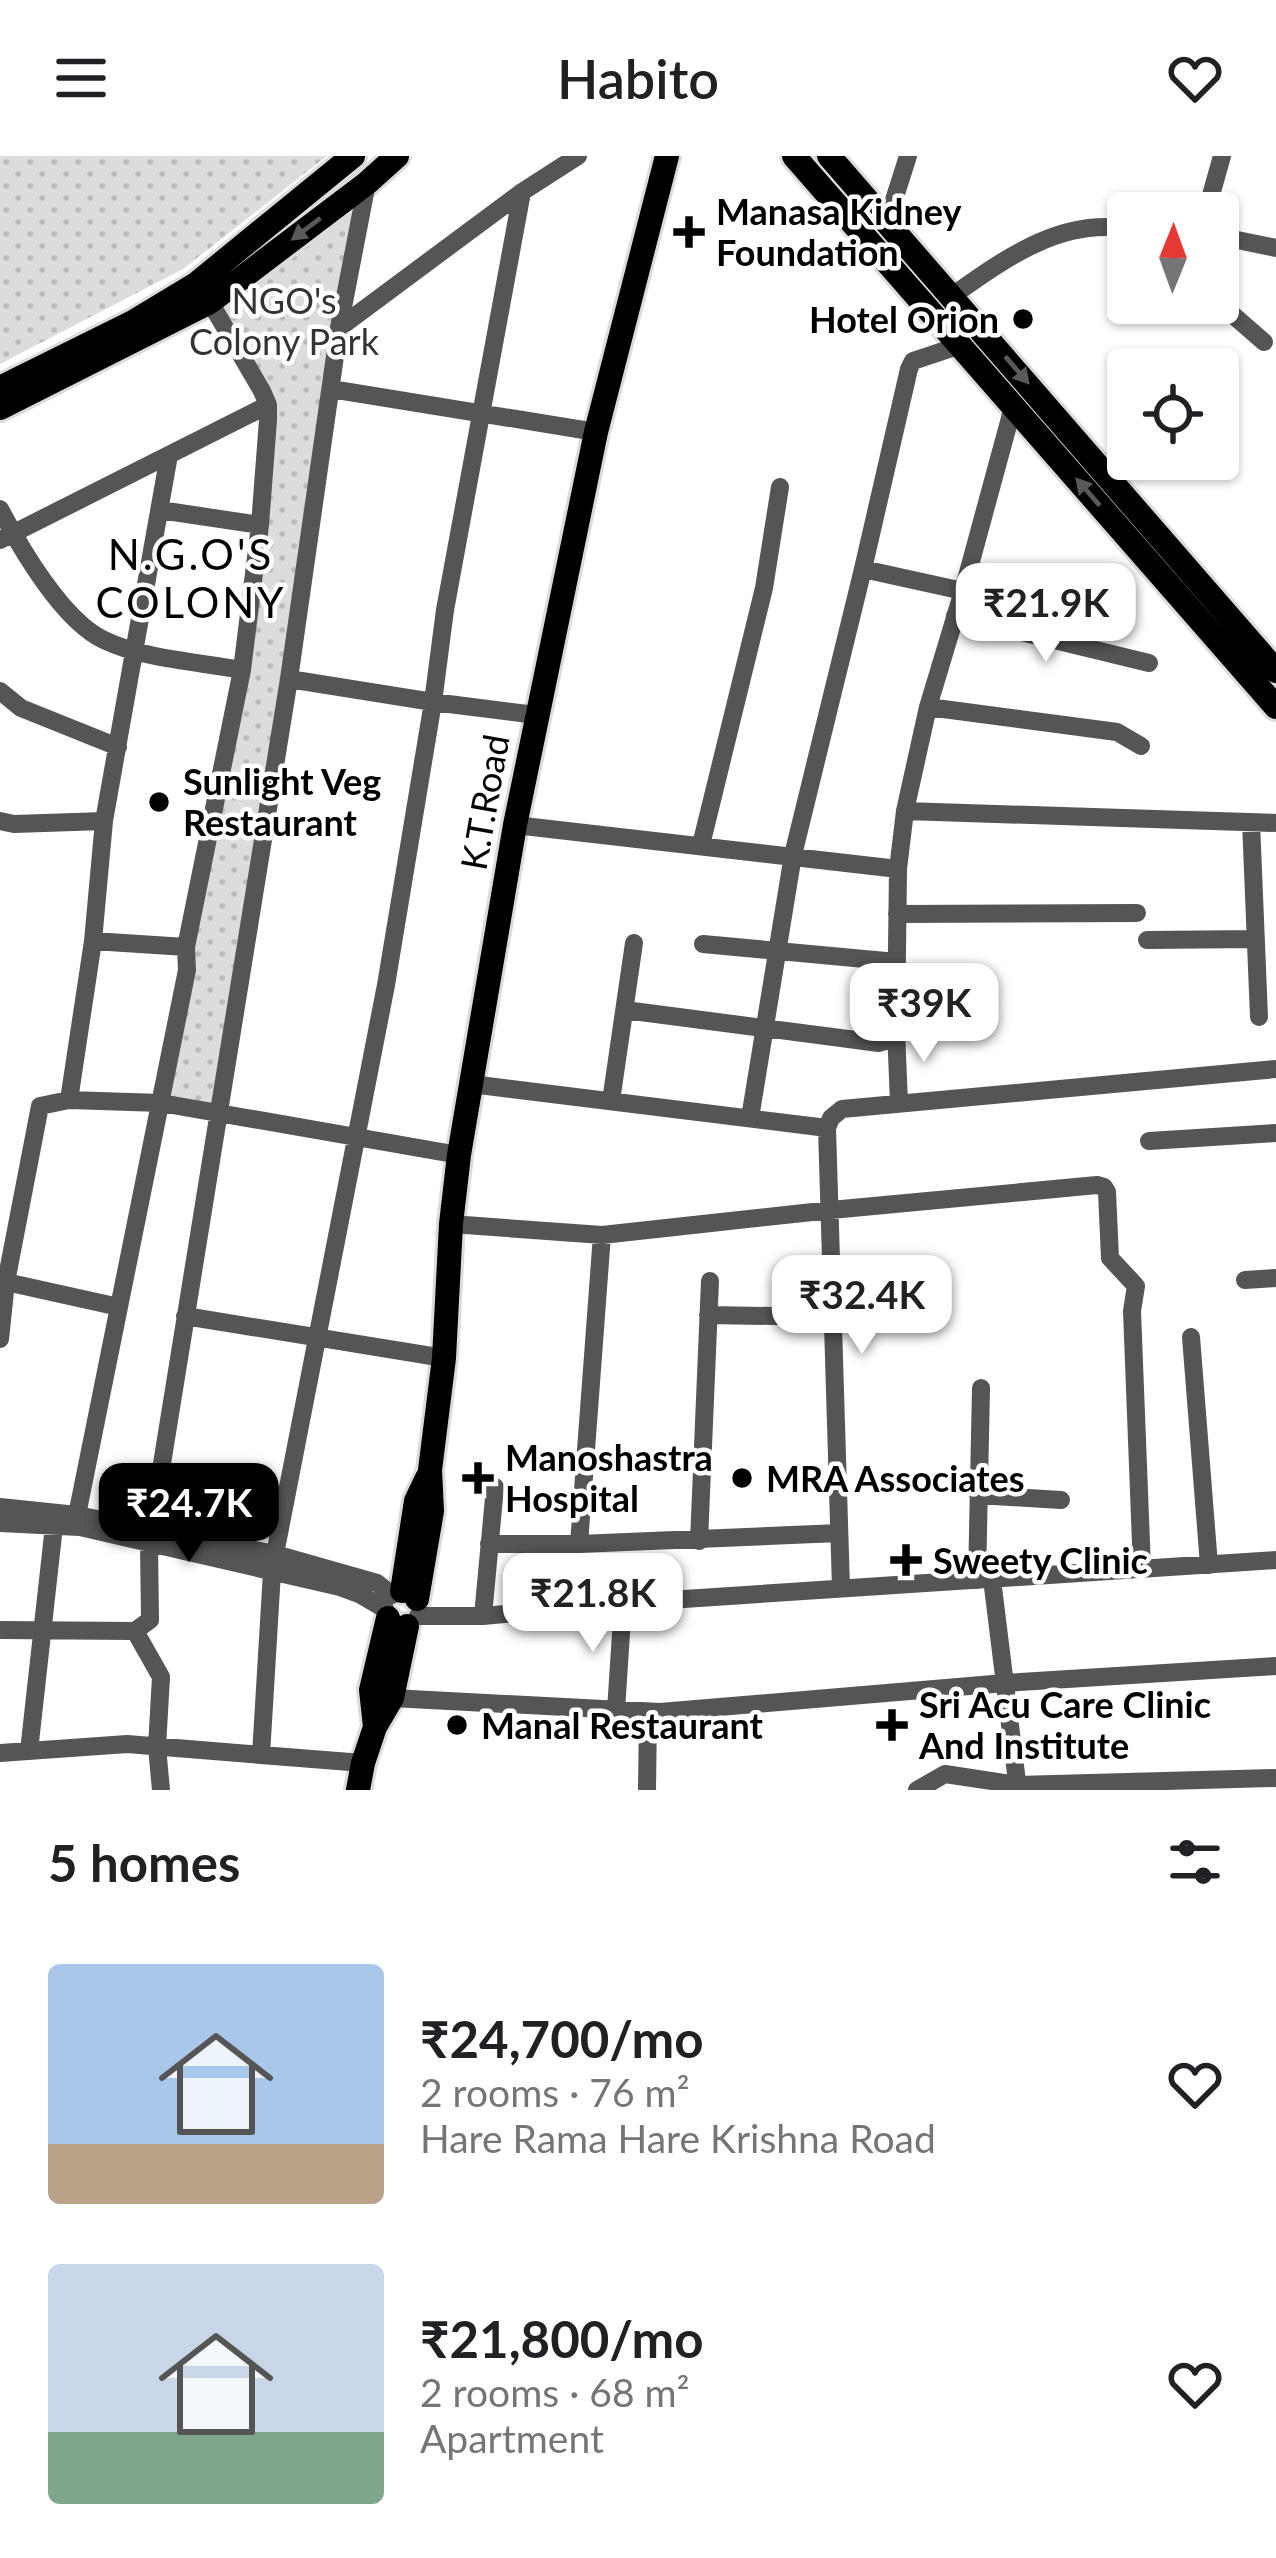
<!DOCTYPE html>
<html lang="en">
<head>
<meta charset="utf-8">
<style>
  :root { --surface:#fff; --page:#f6f6f6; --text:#202124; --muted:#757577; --accent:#000 }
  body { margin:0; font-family:Lato,sans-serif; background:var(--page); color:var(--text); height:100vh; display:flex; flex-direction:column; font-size:45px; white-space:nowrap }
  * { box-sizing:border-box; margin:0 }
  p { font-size:39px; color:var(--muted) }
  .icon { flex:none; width:66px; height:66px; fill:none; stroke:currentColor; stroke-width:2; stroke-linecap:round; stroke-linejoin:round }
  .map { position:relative; height:1634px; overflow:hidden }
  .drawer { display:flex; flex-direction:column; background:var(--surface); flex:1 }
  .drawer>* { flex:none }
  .needle { width:78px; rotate:1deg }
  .fabs { position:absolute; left:1107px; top:36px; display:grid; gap:24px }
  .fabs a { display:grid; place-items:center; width:132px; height:132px; border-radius:12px; background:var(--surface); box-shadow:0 3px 9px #0004; font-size:60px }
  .price { position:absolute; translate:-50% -102px; padding:0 27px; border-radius:24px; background:#fff; color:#222; font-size:39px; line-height:78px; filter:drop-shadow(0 3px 6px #0008) }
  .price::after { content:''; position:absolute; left:50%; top:72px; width:36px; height:27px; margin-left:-18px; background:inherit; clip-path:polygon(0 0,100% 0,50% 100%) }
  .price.selected { background:var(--accent); color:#fff }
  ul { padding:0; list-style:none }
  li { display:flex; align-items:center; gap:36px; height:300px; padding:0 48px }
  li span { display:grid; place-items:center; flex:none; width:336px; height:240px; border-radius:12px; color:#555 }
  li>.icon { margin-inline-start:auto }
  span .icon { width:144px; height:144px; fill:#fffc; stroke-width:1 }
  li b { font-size:51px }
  h2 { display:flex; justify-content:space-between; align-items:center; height:144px; padding:0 48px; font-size:51px }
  header { display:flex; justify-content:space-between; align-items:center; height:156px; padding:0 48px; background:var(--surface); font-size:54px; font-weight:600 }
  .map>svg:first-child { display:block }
  .grass { fill:url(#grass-dots) }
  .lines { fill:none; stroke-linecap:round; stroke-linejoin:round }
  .major-casing { stroke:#dbdbdb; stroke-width:30 }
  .minor { stroke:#555; stroke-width:18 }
  .major { stroke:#000; stroke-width:24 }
  .oneway { fill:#595959 }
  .poi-dot { fill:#000; stroke:#fff; stroke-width:4.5 }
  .labels { text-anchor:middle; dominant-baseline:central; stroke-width:9; stroke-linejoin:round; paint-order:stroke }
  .poi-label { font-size:36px; font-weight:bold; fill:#000; stroke:#fff; text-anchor:start }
  .park-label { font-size:36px; fill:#333; stroke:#fff }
  .street-label { font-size:36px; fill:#000; stroke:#fff }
  .quarter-label { font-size:42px; letter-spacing:3px; fill:#000; stroke:#fff }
</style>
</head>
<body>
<header><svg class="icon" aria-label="menu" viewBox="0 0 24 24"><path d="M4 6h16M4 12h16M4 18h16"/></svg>Habito<svg class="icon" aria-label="heart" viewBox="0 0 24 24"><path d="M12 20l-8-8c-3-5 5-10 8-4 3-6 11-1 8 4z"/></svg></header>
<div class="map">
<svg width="1276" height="1634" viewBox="0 0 1276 1634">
  <defs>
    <pattern id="grass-dots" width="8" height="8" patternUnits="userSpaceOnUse" patternTransform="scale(3)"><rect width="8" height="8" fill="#dcdcdc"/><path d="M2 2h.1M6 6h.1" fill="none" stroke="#bbb" stroke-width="1.8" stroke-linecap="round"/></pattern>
  </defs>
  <rect width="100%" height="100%" fill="#fff"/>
  <path class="grass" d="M0,0H327L183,113L0,208Z
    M367,27L218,957L158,947L249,503L268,249L210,146Z"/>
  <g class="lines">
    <defs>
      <path id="major" d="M794,0L1276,551
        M829,0L1276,515
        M0,232L133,166L196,128L353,0
        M0,252L210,146L367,27L397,0
        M402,1435L416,1345L427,1322
        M417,1443L432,1355L430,1314L444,1202L451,1068L459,999L515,669L596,276L667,0
        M375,1571L371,1534L388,1462
        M358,1634L363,1607L375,1571L392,1542L407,1470"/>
    </defs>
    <use href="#major" class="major-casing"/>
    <path class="minor" d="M1206,57L1222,0
      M887,66L908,0
      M1218,80L1276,92
      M952,140C1003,104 1061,61 1128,73
      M1218,146L1264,186
      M339,172L522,36L578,0
      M331,233L596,276
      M0,353C21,393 63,465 104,484C143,503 200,506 242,514
      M160,354L260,369
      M0,384L268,249
      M863,413L963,435L928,551L905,655
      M963,435L1013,251
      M955,460L1149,507
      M289,523L433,546L536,559
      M0,535L21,552L118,591
      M928,551L1117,576L1141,590
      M0,665L14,668L104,665L93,785L69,944L40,950L6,1126L0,1183
      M104,665L169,299
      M1251,666L1259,861
      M515,669L898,713
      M701,689L764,432L780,331
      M897,758L1137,757
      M1147,784L1256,783
      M703,788L897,806
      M186,791L242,514L260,369L268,264V249L262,235L210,146
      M625,854L879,887L889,884L896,873L898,713L905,655L1276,667
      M896,874L899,947
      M471,928L827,972
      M69,944L161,947L459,999
      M611,945L634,787
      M750,962L793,699L863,413L909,213L913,205L961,189
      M1149,985L1276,977
      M451,1068L602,1079L831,1054L1097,1029L1104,1031L1107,1036L1110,1102L1136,1130L1132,1155L1142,1413
      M602,1079L579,1388L839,1377
      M1245,1124L1276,1122
      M6,1126L119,1151
      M708,1159L834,1161
      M185,1160L444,1202
      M1191,1181L1209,1409
      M978,1339L1061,1344
      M0,1351L77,1359L275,1398L377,1427L392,1439
      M77,1359L187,814L186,791L93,785
      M0,1367L80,1371L340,1431L359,1438L385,1453
      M699,1385L710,1125
      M489,1388H579
      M275,1398L386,829L433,546L445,454L522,36
      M272,1416L261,1599L363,1607
      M992,1423L1018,1634
      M977,1424L981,1232
      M841,1432L827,972L831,962L842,953L1276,913
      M418,1460H483L623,1447L1276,1404
      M483,1460L495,1331
      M0,1474L135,1475
      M392,1542L660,1556L1005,1527L1276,1510
      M616,1554L623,1447
      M29,1595L54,1370
      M0,1597L127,1588L261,1599
      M161,1634L157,1591L161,1521L135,1475L150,1464L149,1388L289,523L339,172L367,27
      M647,1634L648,1556
      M917,1634L945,1618L1018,1629L1276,1622"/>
    <use href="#major" class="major"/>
  </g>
  <defs><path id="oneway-solid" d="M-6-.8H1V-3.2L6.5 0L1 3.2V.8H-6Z" transform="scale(3)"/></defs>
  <g class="oneway">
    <use href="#oneway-solid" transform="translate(306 73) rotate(143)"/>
    <use href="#oneway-solid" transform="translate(1017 214) rotate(49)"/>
    <use href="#oneway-solid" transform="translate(1088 336) rotate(-131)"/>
  </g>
  <g class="poi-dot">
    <path d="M683 58h12v12h12v12h-12v12h-12v-12h-12v-12h12z"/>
    <circle cx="1023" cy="163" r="12"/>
    <circle cx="159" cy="646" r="12"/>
    <path d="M472 1304h12v12h12v12h-12v12h-12v-12h-12v-12h12z"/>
    <circle cx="742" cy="1322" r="12"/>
    <path d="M900 1386h12v12h12v12h-12v12h-12v-12h-12v-12h12z"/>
    <circle cx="457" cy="1569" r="12"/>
    <path d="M886 1551h12v12h12v12h-12v12h-12v-12h-12v-12h12z"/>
  </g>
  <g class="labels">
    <g class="poi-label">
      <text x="716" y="55">Manasa Kidney<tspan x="716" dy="41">Foundation</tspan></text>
      <text x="999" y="163" text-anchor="end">Hotel Orion</text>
      <text x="183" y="625">Sunlight Veg<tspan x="183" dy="41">Restaurant</tspan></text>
      <text x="505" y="1301">Manoshastra<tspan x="505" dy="41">Hospital</tspan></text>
      <text x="766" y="1322">MRA Associates</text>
      <text x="933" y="1404">Sweety Clinic</text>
      <text x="919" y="1548">Sri Acu Care Clinic<tspan x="919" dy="41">And Institute</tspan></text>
      <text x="481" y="1569">Manal Restaurant</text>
    </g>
    <g class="park-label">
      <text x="284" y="144">NGO's<tspan x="284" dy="41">Colony Park</tspan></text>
    </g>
    <g class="street-label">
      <text transform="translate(484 646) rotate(-80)">K.T.Road</text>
    </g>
    <g class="quarter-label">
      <text x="191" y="398">N.G.O'S<tspan x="191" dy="48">COLONY</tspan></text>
    </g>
  </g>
</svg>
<div class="fabs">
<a><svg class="needle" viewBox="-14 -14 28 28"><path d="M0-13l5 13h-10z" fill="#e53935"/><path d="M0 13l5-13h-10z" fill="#757577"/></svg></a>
<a><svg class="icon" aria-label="locate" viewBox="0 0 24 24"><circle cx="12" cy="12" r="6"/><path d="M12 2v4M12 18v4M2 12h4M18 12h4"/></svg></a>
</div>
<b class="price" style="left:1046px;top:509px">₹21.9K</b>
<b class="price" style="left:924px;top:909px">₹39K</b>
<b class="price" style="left:862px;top:1201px">₹32.4K</b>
<b class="price selected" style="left:189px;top:1409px">₹24.7K</b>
<b class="price" style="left:593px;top:1499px">₹21.8K</b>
</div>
<section class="drawer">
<h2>5 homes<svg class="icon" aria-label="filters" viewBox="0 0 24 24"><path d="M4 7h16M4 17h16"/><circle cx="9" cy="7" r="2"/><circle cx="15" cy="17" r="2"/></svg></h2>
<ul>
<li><span style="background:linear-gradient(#a9c7e8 75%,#b9a48a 0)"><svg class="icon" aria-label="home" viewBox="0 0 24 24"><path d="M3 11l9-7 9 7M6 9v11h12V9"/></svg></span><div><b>₹24,700/mo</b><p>2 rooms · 76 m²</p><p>Hare Rama Hare Krishna Road</p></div><svg class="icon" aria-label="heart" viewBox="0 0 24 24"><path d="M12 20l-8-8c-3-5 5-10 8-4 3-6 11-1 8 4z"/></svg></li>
<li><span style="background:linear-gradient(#c9d6e8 70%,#7fa58c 0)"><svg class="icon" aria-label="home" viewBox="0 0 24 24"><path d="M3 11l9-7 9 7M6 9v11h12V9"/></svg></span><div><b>₹21,800/mo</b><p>2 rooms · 68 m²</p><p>Apartment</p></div><svg class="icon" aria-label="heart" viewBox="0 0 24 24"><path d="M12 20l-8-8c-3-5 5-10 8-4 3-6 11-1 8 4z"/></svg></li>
</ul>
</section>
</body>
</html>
